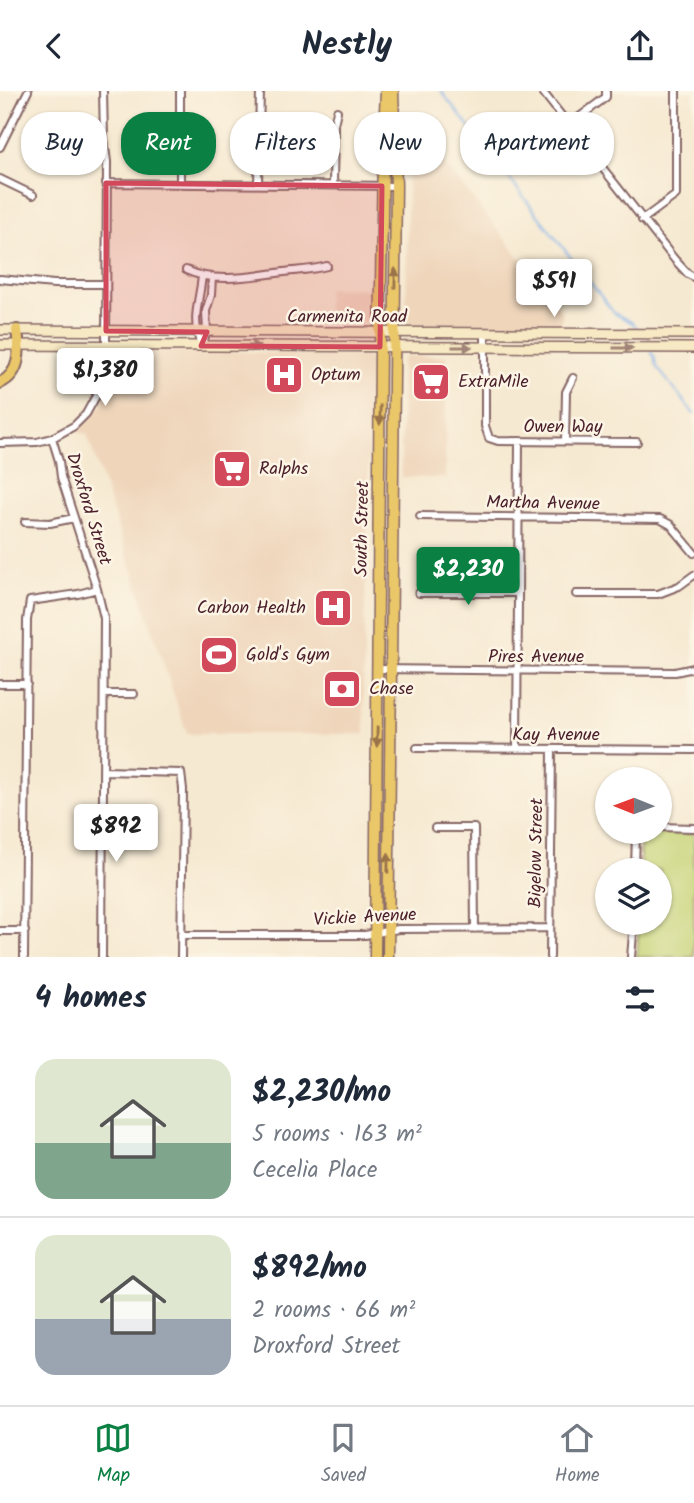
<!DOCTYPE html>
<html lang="en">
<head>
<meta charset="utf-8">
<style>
  :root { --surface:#fff; --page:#f2f2f3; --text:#1f2937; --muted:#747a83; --line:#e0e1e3; --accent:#0b8043 }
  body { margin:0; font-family:Kalam,sans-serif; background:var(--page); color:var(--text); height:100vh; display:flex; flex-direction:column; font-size:26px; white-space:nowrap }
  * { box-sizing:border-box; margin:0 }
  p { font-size:23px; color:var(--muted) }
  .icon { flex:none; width:38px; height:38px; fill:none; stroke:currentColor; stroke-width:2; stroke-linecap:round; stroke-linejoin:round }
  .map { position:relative; height:866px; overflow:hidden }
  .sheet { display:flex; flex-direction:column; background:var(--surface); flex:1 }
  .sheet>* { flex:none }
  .banner { position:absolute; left:21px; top:21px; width:653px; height:63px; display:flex; gap:14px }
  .needle { width:46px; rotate:271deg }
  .tools { position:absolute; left:595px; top:676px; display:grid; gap:14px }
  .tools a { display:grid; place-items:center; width:77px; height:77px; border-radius:50%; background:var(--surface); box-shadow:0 2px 5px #0004; font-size:35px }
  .price { position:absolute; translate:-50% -60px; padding:0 16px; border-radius:7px; background:#fff; color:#222; font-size:23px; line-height:46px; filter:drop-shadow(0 2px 4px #0008) }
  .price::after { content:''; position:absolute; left:50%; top:42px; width:21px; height:16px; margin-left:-10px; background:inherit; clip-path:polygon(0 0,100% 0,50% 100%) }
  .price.active { background:var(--accent); color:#fff }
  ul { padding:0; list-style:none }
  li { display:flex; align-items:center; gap:21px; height:175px; padding:0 35px }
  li+li { border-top:2px solid var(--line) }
  li span { display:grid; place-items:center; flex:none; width:196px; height:140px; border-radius:21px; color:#555 }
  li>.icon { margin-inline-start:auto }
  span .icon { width:84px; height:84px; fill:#fffc; stroke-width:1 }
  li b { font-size:30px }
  h2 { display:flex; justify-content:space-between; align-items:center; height:84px; padding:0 35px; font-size:30px }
  .pill { padding:0 24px; border-radius:28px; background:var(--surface); box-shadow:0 2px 5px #0004; font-size:24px; line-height:63px }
  .pill.active { background:var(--accent); color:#fff }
  header { display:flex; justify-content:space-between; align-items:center; height:91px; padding:0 35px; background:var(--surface); font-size:32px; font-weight:700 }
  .tab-bar { display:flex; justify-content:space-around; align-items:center; height:98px; border-top:2px solid var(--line); background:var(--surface); font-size:19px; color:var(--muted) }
  .tab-bar a { display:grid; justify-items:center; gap:4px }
  .tab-bar .active { color:var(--accent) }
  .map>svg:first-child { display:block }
  .built { fill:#efd6bb }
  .green { fill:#c5d375; stroke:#887950; stroke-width:2 }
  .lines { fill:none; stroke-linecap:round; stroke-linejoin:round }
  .stream { stroke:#7db1ea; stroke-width:2 }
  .minor-casing { stroke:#866665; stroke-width:10 }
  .secondary-casing { stroke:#866665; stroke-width:12 }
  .primary-casing { stroke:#866665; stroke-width:13 }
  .motorway-casing { stroke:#866665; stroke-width:14 }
  .minor { stroke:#fff; stroke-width:6 }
  .secondary { stroke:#f7e9c3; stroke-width:9 }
  .primary { stroke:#eac769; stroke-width:10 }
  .motorway { stroke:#eac769; stroke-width:10 }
  .oneway { fill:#9a734a }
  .oneway2 { fill:#a08477 }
  .marked { fill:#d1495b; fill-opacity:0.2; stroke:#d1495b; stroke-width:5; stroke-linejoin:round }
  .labels { text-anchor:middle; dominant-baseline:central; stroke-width:5; stroke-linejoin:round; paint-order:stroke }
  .street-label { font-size:18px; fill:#4a1f2b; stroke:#fcf5e5 }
  .poi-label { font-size:18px; fill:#4a1f2b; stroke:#fcf5e5; text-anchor:start }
</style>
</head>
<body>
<header><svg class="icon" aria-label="back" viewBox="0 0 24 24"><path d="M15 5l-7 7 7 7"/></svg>Nestly<svg class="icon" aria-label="share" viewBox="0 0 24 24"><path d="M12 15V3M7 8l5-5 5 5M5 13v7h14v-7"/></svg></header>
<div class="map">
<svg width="694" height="866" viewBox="0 0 694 866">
  <rect width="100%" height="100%" fill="#fcf5e5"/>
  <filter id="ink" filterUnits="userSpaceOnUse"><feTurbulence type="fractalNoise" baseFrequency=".0143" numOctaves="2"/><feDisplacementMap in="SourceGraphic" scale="14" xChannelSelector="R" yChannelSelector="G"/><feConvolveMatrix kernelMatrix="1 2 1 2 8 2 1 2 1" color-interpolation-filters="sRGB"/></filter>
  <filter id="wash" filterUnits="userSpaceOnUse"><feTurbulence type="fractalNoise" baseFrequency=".00686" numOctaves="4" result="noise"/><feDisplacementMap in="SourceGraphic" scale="28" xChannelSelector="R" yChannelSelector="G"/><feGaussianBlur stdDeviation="1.57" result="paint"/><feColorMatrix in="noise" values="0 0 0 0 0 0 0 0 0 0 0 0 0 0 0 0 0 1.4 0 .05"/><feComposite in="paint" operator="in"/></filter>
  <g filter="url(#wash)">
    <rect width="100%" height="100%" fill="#f6e9d1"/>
    <path class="built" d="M408,39L426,50L558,214L562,224L560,235L412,234L406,229Z
      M327,197L371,198V227L368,232H327Z
      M123,257L366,265L371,270L363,594L365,643H187L87,343L77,341L103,313L113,267L116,262Z
      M407,265H446L445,387L401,386L402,270Z"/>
    <path class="green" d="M647,742L694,743V866H637L639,831H660V779H640V746Z"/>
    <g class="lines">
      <path class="stream" d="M441,0L614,222L633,232L637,238
        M651,261L654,265L656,275L694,323"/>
    </g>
  </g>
  <g filter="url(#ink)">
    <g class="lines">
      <defs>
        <path id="minor" d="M542,0L675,169L688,183L694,186
          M569,34L606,6V0
          M0,56L28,0
          M0,88L33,104
          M106,92L396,95
          M180,92V0
          M258,93L260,0
          M333,94L334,33L337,20
          M642,129L676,104V0
          M186,179C215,193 252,185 284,181C299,179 312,179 327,175
          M0,188L54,193H106
          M485,243V335L489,347L498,350L637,351
          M201,255C191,225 199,214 202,185
          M201,255L207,241L206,220L211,204L212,186
          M52,347L59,370L61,386L97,498L104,527L102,866
          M565,350L566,301L573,287
          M0,352L37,351L52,347L74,335L86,323L102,294L106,255L107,71L104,48L103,0
          M420,425L660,428L671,434L694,462
          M25,431L50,432L74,427
          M419,502H518
          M576,503H658L679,495L694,484
          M377,578L675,581L694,577
          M0,593H27
          M104,603H134
          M417,657L694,659
          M517,658L519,350
          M104,680L181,682L183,698L181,866
          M660,736L694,737
          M435,737H474L475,838
          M635,779L636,740
          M0,840H25
          M181,844H365L398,838L550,837
          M24,866L27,529L30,510L78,503L97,498
          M550,866L552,658
          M631,866L634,831"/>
        <path id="secondary" d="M0,239L694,243
          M0,254L694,257"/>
        <path id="primary" d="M375,866L380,256L383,62L386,0
          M388,866L396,95L393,0"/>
        <path id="motorway" d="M0,292C21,282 20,260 17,239"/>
      </defs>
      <use href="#minor" class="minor-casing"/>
      <use href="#secondary" class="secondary-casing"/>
      <use href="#primary" class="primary-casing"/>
      <use href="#motorway" class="motorway-casing"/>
      <use href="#minor" class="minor"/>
      <use href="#secondary" class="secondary"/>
      <use href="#primary" class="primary"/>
      <use href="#motorway" class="motorway"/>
    </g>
    <defs><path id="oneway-solid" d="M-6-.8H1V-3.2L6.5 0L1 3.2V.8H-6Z" transform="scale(1.75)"/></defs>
    <g class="oneway">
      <use href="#oneway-solid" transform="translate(395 187) rotate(-89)"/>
      <use href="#oneway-solid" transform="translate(380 324) rotate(91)"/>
      <use href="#oneway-solid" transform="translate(377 646) rotate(91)"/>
      <use href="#oneway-solid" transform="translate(388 772) rotate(-89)"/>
    </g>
    <g class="oneway2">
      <use href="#oneway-solid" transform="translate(250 255)"/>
      <use href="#oneway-solid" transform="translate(462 256)"/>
      <use href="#oneway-solid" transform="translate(623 257)"/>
    </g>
  </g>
  <path class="marked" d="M106,92L382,95L380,256L201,255L207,241L106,240Z"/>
  <defs>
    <symbol id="hospital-square" viewBox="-11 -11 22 22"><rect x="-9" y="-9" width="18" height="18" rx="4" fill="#d1495b" stroke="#fcf5e5"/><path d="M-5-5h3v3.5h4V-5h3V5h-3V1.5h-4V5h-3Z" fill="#fff"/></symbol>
    <symbol id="supermarket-square" viewBox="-11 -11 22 22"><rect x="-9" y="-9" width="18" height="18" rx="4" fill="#d1495b" stroke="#fcf5e5"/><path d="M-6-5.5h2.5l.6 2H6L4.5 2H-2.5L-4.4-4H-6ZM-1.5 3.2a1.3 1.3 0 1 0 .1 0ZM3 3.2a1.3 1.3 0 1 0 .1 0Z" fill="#fff"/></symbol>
    <symbol id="stadium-square" viewBox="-11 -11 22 22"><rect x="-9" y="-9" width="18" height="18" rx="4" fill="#d1495b" stroke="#fcf5e5"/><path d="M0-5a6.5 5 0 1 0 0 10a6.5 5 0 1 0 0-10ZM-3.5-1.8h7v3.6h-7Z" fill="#fff"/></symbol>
    <symbol id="bank-square" viewBox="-11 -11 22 22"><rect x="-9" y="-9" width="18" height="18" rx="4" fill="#d1495b" stroke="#fcf5e5"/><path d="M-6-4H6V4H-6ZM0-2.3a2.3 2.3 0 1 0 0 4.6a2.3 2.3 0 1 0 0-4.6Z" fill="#fff"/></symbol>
  </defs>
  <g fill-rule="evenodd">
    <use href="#hospital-square" x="262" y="262" width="44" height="44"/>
    <use href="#supermarket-square" x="409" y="269" width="44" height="44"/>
    <use href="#supermarket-square" x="210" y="356" width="44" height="44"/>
    <use href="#hospital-square" x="311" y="495" width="44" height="44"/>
    <use href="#stadium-square" x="197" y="542" width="44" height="44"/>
    <use href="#bank-square" x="320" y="576" width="44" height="44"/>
  </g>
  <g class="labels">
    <g class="street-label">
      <text x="347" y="226">Carmenita Road</text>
      <text x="563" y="336">Owen Way</text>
      <text transform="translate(543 413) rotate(1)">Martha Avenue</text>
      <text transform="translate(88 418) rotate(73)">Droxford Street</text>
      <text transform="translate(363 438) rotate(-89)">South Street</text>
      <text x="536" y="566">Pires Avenue</text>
      <text x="556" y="644">Kay Avenue</text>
      <text transform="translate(537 762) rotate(-89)">Bigelow Street</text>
      <text transform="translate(365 827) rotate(-3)">Vickie Avenue</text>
    </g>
    <g class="poi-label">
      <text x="311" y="284">Optum</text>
      <text x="458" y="291">ExtraMile</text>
      <text x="259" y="378">Ralphs</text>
      <text x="306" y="517" text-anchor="end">Carbon Health</text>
      <text x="246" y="564">Gold's Gym</text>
      <text x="369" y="598">Chase</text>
    </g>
  </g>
</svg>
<div class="tools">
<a><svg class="needle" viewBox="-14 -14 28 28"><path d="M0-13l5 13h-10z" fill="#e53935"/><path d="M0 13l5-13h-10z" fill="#747a83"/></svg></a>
<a><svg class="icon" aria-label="layers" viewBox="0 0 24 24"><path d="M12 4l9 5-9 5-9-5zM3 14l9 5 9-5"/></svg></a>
</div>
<b class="price" style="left:554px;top:228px">$591</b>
<b class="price" style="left:105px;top:317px">$1,380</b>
<b class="price active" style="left:468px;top:516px">$2,230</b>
<b class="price" style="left:116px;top:773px">$892</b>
<div class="banner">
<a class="pill">Buy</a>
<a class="pill active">Rent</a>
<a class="pill">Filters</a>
<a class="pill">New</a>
<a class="pill">Apartment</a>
</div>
</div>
<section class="sheet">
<h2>4 homes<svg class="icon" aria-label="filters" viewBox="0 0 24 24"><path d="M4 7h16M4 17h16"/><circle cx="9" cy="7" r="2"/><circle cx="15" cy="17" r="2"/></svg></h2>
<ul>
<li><span style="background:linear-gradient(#dfe7d0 60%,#7fa58c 0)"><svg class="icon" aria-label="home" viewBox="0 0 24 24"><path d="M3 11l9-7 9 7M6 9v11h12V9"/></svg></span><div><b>$2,230/mo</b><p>5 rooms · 163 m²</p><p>Cecelia Place</p></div></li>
<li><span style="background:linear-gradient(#dfe7d0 60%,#9aa5b1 0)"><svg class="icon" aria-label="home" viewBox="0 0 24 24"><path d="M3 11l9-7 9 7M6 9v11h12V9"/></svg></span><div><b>$892/mo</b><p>2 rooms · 66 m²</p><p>Droxford Street</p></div></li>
</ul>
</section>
<nav class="tab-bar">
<a class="active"><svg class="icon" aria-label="map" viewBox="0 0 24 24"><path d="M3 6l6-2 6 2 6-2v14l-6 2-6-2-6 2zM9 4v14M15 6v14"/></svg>Map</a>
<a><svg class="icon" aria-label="saved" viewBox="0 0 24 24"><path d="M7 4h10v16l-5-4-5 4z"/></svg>Saved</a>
<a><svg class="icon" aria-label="home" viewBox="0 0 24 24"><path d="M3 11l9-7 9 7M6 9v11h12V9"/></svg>Home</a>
</nav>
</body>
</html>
